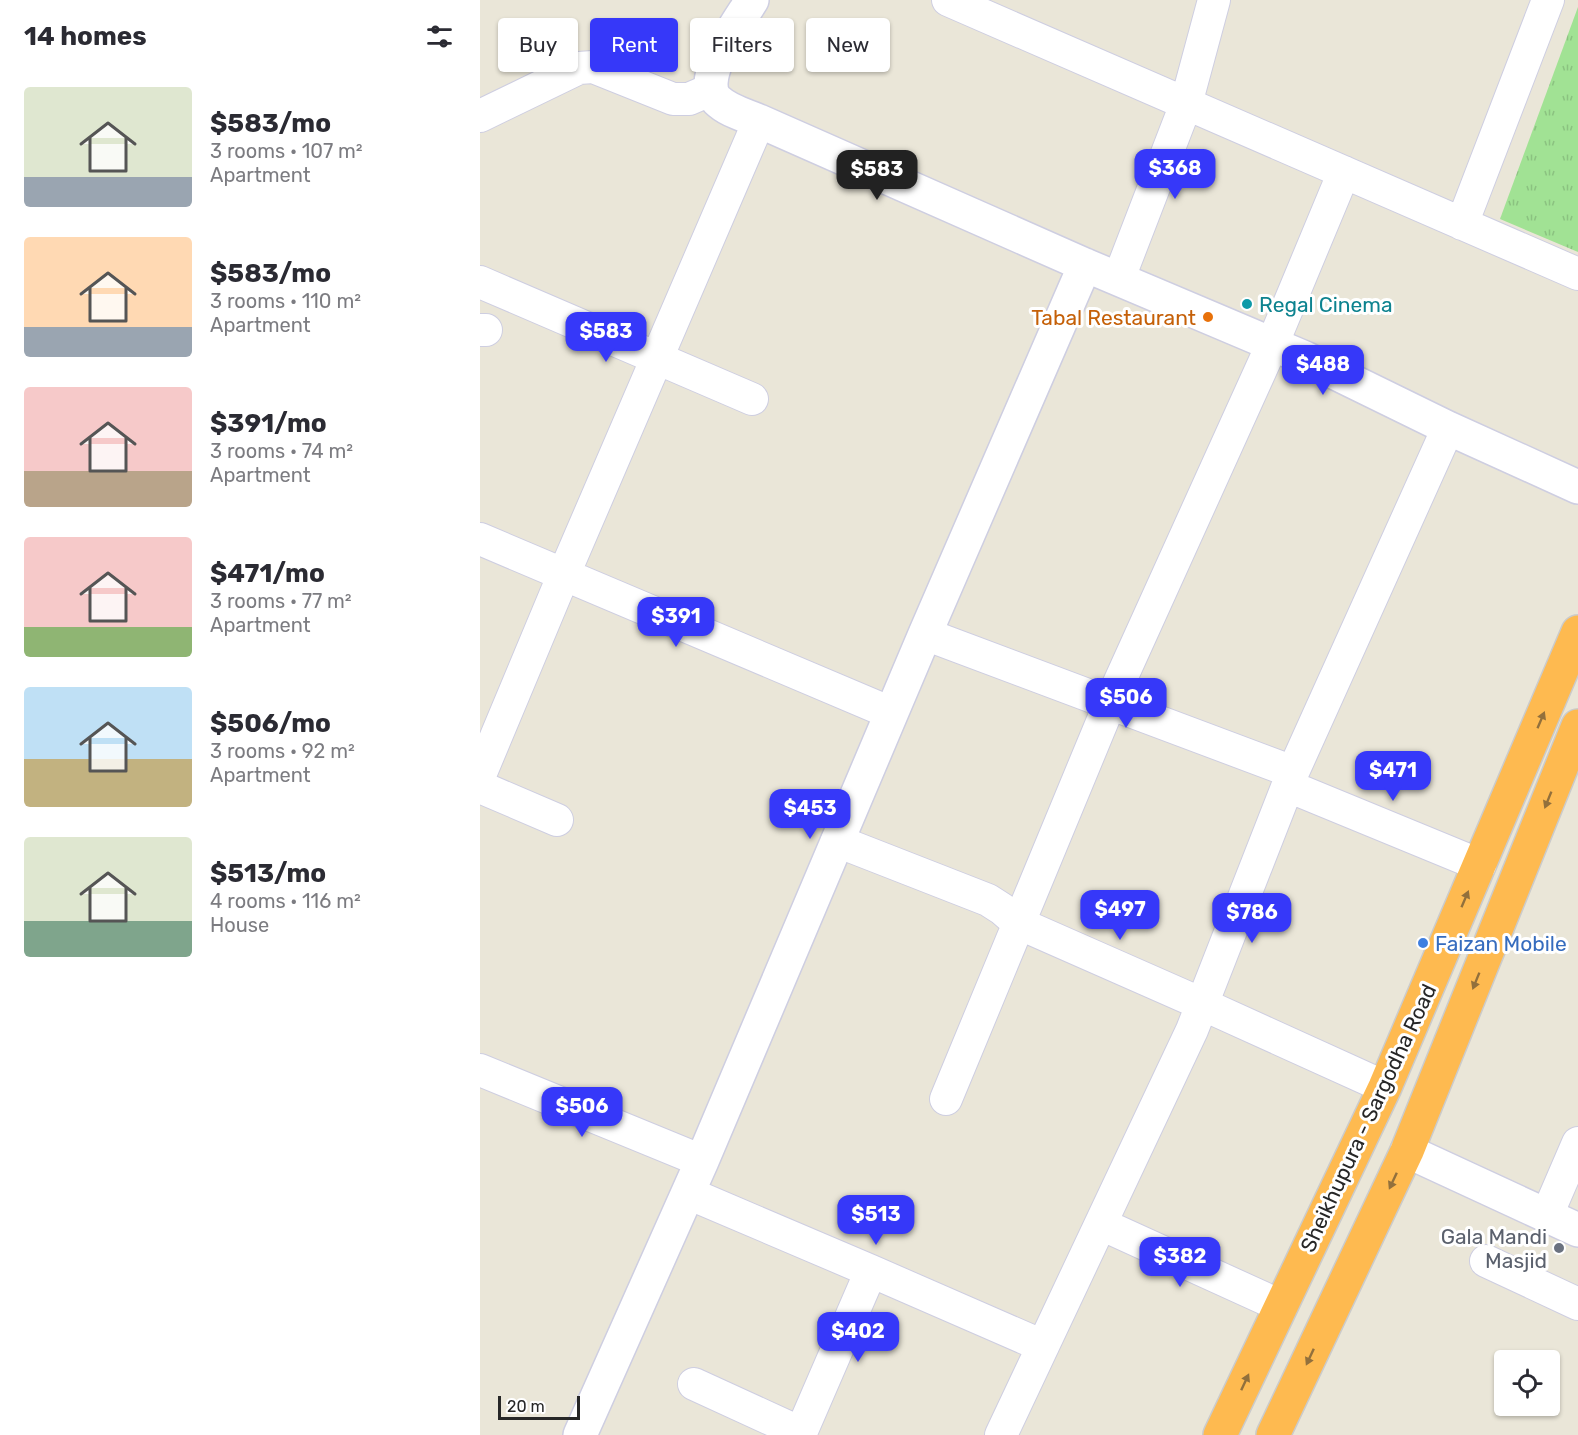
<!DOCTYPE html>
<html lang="en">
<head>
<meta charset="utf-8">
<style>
  :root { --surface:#fff; --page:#f2f2f3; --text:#2b2b33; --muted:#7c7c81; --accent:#3638f9 }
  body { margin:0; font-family:Rubik,sans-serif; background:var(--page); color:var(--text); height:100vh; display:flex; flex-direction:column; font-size:22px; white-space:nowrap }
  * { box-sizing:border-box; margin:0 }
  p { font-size:20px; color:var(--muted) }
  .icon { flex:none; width:33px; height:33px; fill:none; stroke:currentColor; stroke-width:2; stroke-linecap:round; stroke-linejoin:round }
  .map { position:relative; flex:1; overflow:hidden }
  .side { display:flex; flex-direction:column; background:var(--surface); width:480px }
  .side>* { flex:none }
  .top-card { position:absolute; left:18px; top:18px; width:570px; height:54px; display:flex; gap:12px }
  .controls { position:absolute; left:1014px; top:1350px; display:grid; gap:12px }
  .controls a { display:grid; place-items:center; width:66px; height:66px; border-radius:6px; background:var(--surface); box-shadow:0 2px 4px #0004; font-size:30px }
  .scale { position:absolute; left:18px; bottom:15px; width:82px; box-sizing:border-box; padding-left:6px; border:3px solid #272727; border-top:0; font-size:16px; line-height:21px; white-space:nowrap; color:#272727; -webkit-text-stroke:4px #fff; paint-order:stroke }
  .price { position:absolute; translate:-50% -51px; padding:0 14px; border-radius:12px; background:var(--accent); color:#fff; font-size:20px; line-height:39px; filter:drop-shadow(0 2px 3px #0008) }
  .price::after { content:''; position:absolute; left:50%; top:36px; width:18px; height:14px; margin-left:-9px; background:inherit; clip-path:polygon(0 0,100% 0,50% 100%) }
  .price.on { background:#222; color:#fff }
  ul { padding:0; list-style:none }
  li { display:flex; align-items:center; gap:18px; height:150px; padding:0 24px }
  li span { display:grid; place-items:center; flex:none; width:168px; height:120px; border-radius:6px; color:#555 }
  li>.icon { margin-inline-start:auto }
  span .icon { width:72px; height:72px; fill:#fffc; stroke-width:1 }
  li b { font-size:26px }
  h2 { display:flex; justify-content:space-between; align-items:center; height:72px; padding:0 24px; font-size:26px }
  .tag { padding:0 21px; border-radius:6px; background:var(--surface); box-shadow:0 2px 4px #0004; font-size:21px; line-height:54px }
  .tag.on { background:var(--accent); color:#fff }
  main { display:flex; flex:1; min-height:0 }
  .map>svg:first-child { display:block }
  .park { fill:url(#park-tufts) }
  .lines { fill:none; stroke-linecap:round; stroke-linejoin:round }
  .street-casing { stroke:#cecee1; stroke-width:34 }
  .secondary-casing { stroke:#cecee1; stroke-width:36 }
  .highway-casing { stroke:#cbcbcb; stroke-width:36 }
  .street { stroke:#fff; stroke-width:32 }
  .secondary { stroke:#fff; stroke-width:33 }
  .highway { stroke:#feba50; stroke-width:33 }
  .oneway { fill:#92703c }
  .culture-dot { fill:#0f9aa8; stroke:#fff; stroke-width:2 }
  .food-dot { fill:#e8710a; stroke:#fff; stroke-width:2 }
  .shop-dot { fill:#3f7fe0; stroke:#fff; stroke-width:2 }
  .worship-dot { fill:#6b7280; stroke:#fff; stroke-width:2 }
  .labels { text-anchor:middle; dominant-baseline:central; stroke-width:6; stroke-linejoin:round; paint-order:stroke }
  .culture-label { font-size:21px; fill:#0d838f; stroke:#fff; text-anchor:start }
  .food-label { font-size:21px; fill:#c56008; stroke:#fff; text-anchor:end }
  .shop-label { font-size:21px; fill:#366cbe; stroke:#fff; text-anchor:start }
  .street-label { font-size:21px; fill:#272727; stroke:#fff }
  .worship-label { font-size:21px; fill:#5b616d; stroke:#fff; text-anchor:end }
</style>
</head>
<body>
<main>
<section class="side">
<h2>14 homes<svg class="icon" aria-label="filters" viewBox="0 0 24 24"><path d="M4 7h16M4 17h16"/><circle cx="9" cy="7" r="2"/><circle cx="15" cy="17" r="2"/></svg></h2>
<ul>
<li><span style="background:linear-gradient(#dfe7d0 75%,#9aa5b1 0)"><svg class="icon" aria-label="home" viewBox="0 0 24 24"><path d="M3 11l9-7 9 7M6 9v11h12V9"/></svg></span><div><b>$583/mo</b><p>3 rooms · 107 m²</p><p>Apartment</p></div></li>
<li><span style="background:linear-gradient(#ffd9b3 75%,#9aa5b1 0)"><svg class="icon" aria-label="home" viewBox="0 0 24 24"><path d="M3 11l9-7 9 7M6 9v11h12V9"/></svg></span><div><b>$583/mo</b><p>3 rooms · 110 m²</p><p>Apartment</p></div></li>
<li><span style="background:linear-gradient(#f6c9c9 70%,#b9a48a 0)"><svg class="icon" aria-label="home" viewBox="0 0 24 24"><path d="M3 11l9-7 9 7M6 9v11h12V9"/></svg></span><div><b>$391/mo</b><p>3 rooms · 74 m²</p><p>Apartment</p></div></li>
<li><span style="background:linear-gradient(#f6c9c9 75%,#8fb573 0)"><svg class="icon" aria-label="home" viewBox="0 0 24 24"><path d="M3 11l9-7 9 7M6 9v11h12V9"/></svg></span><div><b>$471/mo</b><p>3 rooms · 77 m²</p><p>Apartment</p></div></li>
<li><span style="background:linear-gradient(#bfe0f5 60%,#c2b280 0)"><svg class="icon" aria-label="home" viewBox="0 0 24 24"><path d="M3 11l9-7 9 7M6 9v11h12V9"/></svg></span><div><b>$506/mo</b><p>3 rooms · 92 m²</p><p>Apartment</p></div></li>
<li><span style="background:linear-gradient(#dfe7d0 70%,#7fa58c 0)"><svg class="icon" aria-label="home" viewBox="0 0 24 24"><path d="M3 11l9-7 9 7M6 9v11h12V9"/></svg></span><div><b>$513/mo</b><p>4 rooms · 116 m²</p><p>House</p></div></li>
</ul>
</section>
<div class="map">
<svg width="1098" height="1435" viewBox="0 0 1098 1435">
  <defs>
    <pattern id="park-tufts" width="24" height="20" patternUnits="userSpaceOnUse" patternTransform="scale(1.5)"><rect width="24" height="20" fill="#a1e294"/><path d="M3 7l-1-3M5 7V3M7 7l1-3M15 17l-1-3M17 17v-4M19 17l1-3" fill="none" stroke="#8bc280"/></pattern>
  </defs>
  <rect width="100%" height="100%" fill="#eae6d8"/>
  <path class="park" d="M1098,7V252L1020,219Z"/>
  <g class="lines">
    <defs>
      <path id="street" d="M468,0L1098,274
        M0,116L99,68L113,67L193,99H209L230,90
        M982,224L1068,0
        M639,278L706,104L734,0
        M0,282L272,399
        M0,330H6
        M0,539L411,713
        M445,634L813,772
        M0,775L84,574L279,121
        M808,786L1000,865
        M0,787L77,820
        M357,841L508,900L522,909L538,923L722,1004L905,1087
        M0,1070L222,1161
        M466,1099L630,703L792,345L864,172
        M208,1193L391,1271L563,1346
        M1067,1215L1098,1143
        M621,1224L801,1306
        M1006,1261L1098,1304
        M214,1384L321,1433
        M320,1435L391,1271
        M521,1435L712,1030L813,772L968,428"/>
      <path id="secondary" d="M272,0C260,20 215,79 237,100C248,111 265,115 279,121L605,265L825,358L968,428L1098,487
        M927,1151L1098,1230
        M100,1435L222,1161L445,634L605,265"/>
      <path id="highway" d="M740,1435L905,1087L1098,632
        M793,1435L927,1151L1098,726"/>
    </defs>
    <use href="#street" class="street-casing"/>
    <use href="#secondary" class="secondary-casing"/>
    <use href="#highway" class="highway-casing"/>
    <use href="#street" class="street"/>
    <use href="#secondary" class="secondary"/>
    <use href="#highway" class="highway"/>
  </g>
  <defs><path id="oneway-solid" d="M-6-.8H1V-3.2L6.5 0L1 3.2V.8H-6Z" transform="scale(1.5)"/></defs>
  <g class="oneway">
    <use href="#oneway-solid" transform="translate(1061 720) rotate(-67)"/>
    <use href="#oneway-solid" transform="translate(1068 800) rotate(112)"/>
    <use href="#oneway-solid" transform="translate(985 899) rotate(-67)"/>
    <use href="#oneway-solid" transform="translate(996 981) rotate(112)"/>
    <use href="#oneway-solid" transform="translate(913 1181) rotate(115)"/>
    <use href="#oneway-solid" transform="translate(830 1357) rotate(115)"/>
    <use href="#oneway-solid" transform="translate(765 1382) rotate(-65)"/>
  </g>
  <circle class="culture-dot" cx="767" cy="304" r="6"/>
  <circle class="food-dot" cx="728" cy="317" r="6"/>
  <circle class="shop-dot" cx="943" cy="943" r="6"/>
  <circle class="worship-dot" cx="1079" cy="1248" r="6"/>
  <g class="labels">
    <g class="culture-label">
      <text x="779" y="304">Regal Cinema</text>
    </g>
    <g class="food-label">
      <text x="716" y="317">Tabal Restaurant</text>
    </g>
    <g class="shop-label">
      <text x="955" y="943">Faizan Mobile</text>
    </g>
    <g class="street-label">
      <text transform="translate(888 1118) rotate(-65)">Sheikhupura - Sargodha Road</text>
    </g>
    <g class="worship-label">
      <text x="1067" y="1236">Gala Mandi<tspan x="1067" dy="24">Masjid</tspan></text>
    </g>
  </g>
</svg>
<div class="controls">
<a><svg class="icon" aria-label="locate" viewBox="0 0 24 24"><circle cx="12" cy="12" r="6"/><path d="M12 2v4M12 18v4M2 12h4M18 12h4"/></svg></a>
</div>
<div class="scale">20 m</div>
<b class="price" style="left:695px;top:200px">$368</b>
<b class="price on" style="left:397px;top:201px">$583</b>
<b class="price" style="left:126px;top:363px">$583</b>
<b class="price" style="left:843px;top:396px">$488</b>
<b class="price" style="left:196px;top:648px">$391</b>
<b class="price" style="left:646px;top:729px">$506</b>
<b class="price" style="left:913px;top:802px">$471</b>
<b class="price" style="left:330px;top:840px">$453</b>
<b class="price" style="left:640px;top:941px">$497</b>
<b class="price" style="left:772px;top:944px">$786</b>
<b class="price" style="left:102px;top:1138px">$506</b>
<b class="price" style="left:396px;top:1246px">$513</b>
<b class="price" style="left:700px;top:1288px">$382</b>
<b class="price" style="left:378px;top:1363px">$402</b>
<div class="top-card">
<a class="tag">Buy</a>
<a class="tag on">Rent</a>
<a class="tag">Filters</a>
<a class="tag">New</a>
</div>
</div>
</main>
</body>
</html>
